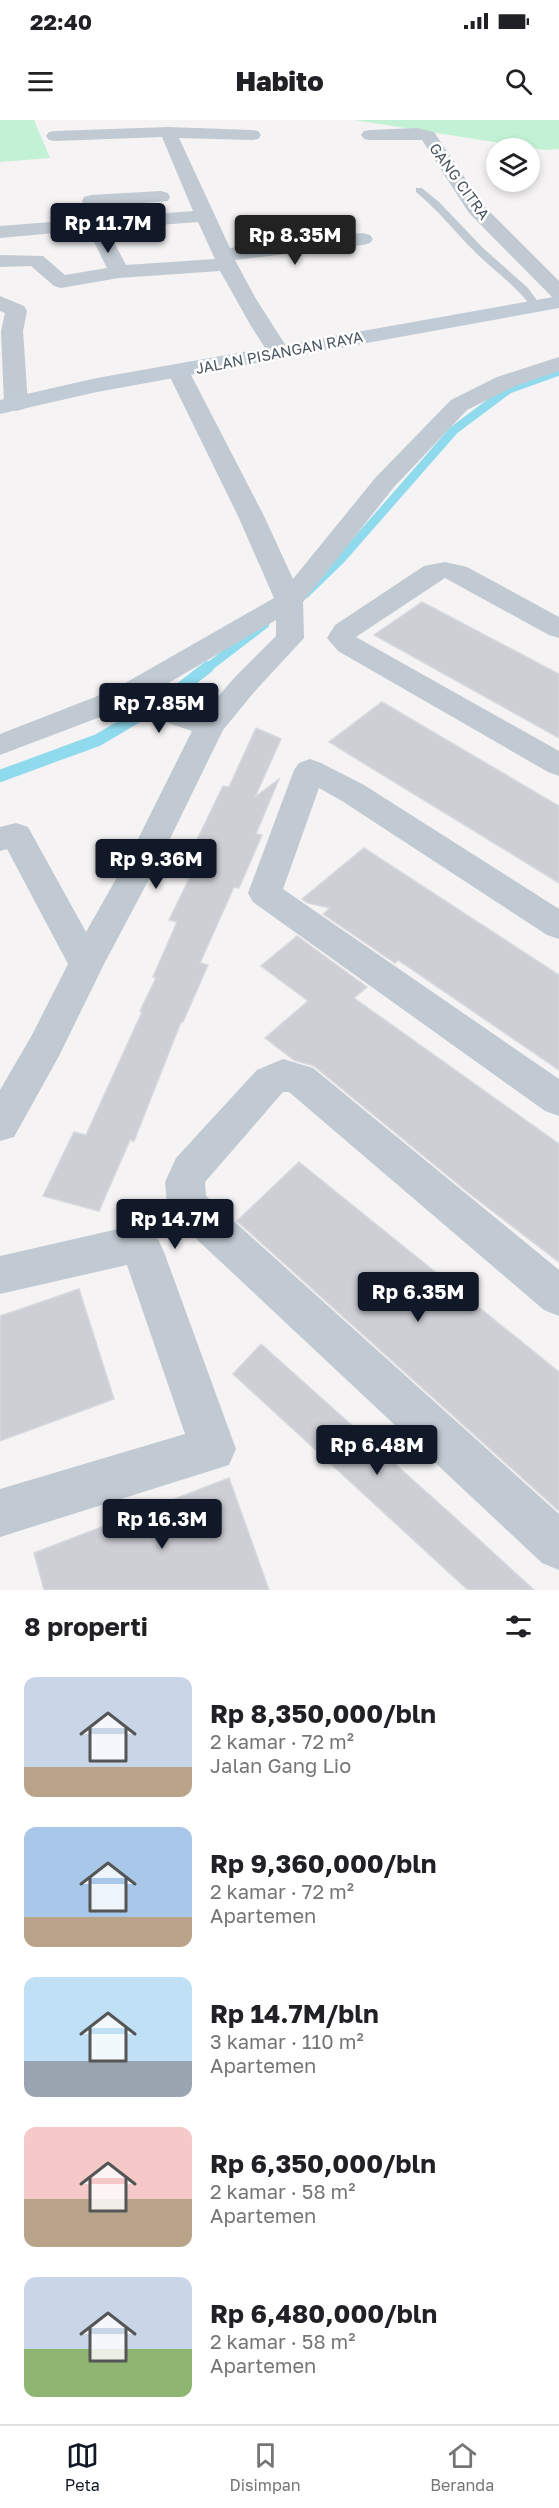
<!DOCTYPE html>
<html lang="id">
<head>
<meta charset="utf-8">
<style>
  :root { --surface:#fff; --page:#f6f6f6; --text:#202124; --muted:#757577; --line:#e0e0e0; --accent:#111827 }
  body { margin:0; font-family:"Golos Text",sans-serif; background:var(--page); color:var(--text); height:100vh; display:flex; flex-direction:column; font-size:22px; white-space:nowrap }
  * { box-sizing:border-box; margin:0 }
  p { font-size:20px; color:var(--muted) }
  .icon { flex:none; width:33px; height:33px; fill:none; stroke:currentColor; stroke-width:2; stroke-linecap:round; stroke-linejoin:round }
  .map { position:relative; height:1470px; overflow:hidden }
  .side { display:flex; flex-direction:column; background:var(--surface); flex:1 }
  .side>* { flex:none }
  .fabs { position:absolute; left:486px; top:18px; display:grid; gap:12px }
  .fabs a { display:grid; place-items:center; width:54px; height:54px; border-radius:50%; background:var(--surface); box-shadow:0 3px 9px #0003; font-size:30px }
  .price { position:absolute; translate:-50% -51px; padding:0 14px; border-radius:6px; background:var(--accent); color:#fff; font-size:20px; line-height:39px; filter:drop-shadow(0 2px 3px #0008) }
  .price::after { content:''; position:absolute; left:50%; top:36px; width:18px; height:14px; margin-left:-9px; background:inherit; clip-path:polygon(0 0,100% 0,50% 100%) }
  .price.selected { background:#222; color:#fff }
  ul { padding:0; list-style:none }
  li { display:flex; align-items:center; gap:18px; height:150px; padding:0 24px }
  li span { display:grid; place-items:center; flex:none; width:168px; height:120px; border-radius:12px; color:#555 }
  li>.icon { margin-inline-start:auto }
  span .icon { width:72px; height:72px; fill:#fffc; stroke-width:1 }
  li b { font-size:26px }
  h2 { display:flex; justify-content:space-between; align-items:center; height:72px; padding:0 24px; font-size:26px }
  .status { display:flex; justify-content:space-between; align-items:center; height:42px; padding:0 30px; background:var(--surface); direction:ltr }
  .status svg { height:16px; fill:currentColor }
  header { display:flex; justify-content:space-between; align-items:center; height:78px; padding:0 24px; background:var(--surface); font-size:27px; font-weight:800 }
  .dock { display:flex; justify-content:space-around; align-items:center; height:84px; border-top:2px solid var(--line); background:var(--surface); font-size:16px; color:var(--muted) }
  .dock a { display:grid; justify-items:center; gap:3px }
  .dock .selected { color:var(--accent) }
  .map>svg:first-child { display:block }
  .green { fill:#c3f1d5 }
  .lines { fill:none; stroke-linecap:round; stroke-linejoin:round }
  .stream-far1 { stroke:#90daee; stroke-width:9 }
  .stream { stroke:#90daee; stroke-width:12 }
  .building { fill:#cdcfd5; stroke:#d7d9de; stroke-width:1.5 }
  .lane { fill:#c1cad2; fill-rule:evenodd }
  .street { fill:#c1cad2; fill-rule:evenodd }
  .secondary { fill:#c1cbd6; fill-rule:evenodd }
  .labels { text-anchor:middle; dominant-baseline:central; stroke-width:5; stroke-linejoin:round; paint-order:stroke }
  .far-street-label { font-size:15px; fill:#4a5661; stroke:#fff }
</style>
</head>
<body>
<div class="status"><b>22:40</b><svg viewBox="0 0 49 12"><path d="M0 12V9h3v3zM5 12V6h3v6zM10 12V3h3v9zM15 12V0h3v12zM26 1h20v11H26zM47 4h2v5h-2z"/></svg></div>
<header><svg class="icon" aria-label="menu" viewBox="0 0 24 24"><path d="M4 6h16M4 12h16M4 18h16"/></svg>Habito<svg class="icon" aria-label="search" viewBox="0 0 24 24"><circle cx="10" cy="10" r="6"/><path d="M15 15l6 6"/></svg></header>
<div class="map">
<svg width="559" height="1470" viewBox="0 0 559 1470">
  <rect width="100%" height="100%" fill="#f5f3f3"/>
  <path class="green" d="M0,0H34L50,38L0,42Z
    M354,0H559V29L545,30Z"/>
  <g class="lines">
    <path class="stream-far1" d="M305,474L341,439L454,310L509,269L559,251
      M206,549L265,504"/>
    <path class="stream" d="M0,656L98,620L164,581L208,547"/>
  </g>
  <path class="building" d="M422,482L559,554V618L374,515Z
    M382,582L559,686V763L329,622Z
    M256,608L281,619L255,677L279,659L256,714L262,715L239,768L234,767L200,843L208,845L183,902H181L134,1021L130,1020L99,1091L43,1076L74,1012L86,1015L142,892L140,891L156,858L153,857L177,802L169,800L190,757L184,755L197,729L193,728L223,666L229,667Z
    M364,728L559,855V950L398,840L395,843L323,794L330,788L308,783L302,779Z
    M297,816L367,867L354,878L559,1024V1142L470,1074L314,946L294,940L265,918L308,881L261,846Z
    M299,1042L559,1252V1391L237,1101Z
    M79,1169L114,1279L0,1321V1196Z
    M261,1224L452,1395L534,1470H468L233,1254Z
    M229,1358L269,1470H44L34,1433Z"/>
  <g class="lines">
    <path class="lane" d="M416,68H422L439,82L483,128L528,168L541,186L540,188H532C517,166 494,151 475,132C455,112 438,90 416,72Z"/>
    <path class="street" d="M168,7L252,10L258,11L261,15L258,19L252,20L179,18L230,128L363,113L370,115L373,119L370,123L363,125L235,140L256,179L290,232L287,237L279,239L271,237L251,206L220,151L119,158L61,168L54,166L31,146L0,147V135L43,136L65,155L107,148L88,110L0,118V106L193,91L162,17L55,21L49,20L46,16L49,12L55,11ZM198,102L215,139L126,145L107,109Z
      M417,8L434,12L483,85L559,161V179L552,177L469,93L422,20H370L364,19L361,15L364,11L370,10Z
      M161,71L168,73L170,77L168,81L91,87L84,85L82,81L84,77L91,75Z
      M0,176L24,186L27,191L23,211L28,284L24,289L16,291L8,289L4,284L1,211L5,193L0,191Z
      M559,237V251L513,267L467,290L394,367L303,482L304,518L255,571L223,610L165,729L104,844L59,936L14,1017L0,1021V970L32,915L68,844L7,729L0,731V707L16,703L28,707L86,812L133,729L192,611L124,588L0,635V614L113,570L274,478L238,396L167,251L170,246L178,244L186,246L189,251L264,396L293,459L376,357L451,280L497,257ZM276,500V516L235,557L204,593L148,575Z
      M445,442L467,447L559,497V518L549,515L445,458L356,517L559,631V656L548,652L338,531L327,518L335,505L424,446Z
      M310,639L321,643L364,665L559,789V819L547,815L342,681L319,668L283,769L559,959V996L545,991L253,782L248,773L294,650L299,643Z
      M283,939L313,948L559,1150V1196L544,1190L289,972H283L205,1062L206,1076L559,1394V1450L542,1443L173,1097L167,1084L165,1062L176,1038L257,950Z
      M131,1106L158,1119L164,1132L236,1329L229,1345L0,1417V1369L185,1314L127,1145L0,1174V1136Z"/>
    <path class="secondary" d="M559,176V188L97,272L0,294V280L97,258Z"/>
  </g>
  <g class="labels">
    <g class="far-street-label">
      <text transform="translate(460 61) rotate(54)">GANG CITRA</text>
      <text transform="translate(279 232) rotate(-11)">JALAN PISANGAN RAYA</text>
    </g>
  </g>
</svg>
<div class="fabs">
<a><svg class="icon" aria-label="layers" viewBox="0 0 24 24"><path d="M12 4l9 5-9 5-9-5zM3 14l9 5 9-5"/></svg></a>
</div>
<b class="price" style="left:108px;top:134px">Rp 11.7M</b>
<b class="price selected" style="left:295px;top:146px">Rp 8.35M</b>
<b class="price" style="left:159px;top:614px">Rp 7.85M</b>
<b class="price" style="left:156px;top:770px">Rp 9.36M</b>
<b class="price" style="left:175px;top:1130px">Rp 14.7M</b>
<b class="price" style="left:418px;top:1203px">Rp 6.35M</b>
<b class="price" style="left:377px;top:1356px">Rp 6.48M</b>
<b class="price" style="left:162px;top:1430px">Rp 16.3M</b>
</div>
<section class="side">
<h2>8 properti<svg class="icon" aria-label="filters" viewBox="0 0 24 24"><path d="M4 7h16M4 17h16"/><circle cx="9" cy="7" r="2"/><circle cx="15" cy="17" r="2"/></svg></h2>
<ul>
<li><span style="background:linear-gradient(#c9d6e8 75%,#b9a48a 0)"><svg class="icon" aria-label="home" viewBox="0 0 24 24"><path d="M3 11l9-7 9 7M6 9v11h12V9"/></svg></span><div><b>Rp 8,350,000/bln</b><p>2 kamar · 72 m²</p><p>Jalan Gang Lio</p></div></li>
<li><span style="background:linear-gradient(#a9c7e8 75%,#b9a48a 0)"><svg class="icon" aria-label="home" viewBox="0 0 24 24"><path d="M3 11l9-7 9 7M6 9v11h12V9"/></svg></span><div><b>Rp 9,360,000/bln</b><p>2 kamar · 72 m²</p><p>Apartemen</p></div></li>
<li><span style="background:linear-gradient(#bfe0f5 70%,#9aa5b1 0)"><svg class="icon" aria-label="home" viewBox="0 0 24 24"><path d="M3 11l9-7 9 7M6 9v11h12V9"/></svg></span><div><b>Rp 14.7M/bln</b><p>3 kamar · 110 m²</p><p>Apartemen</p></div></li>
<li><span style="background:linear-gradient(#f6c9c9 60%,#b9a48a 0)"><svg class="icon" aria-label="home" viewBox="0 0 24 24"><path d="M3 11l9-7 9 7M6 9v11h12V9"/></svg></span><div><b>Rp 6,350,000/bln</b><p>2 kamar · 58 m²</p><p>Apartemen</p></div></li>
<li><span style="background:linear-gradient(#c9d6e8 60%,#8fb573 0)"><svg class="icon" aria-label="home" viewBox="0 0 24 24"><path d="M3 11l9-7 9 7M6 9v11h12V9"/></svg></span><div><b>Rp 6,480,000/bln</b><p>2 kamar · 58 m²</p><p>Apartemen</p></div></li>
</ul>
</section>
<nav class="dock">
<a class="selected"><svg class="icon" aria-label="map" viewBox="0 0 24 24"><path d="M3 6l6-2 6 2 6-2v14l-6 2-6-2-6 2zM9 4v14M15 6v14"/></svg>Peta</a>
<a><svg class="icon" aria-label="saved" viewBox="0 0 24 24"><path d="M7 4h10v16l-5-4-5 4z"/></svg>Disimpan</a>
<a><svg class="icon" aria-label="home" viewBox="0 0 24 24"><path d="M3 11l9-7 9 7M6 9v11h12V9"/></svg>Beranda</a>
</nav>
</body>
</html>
